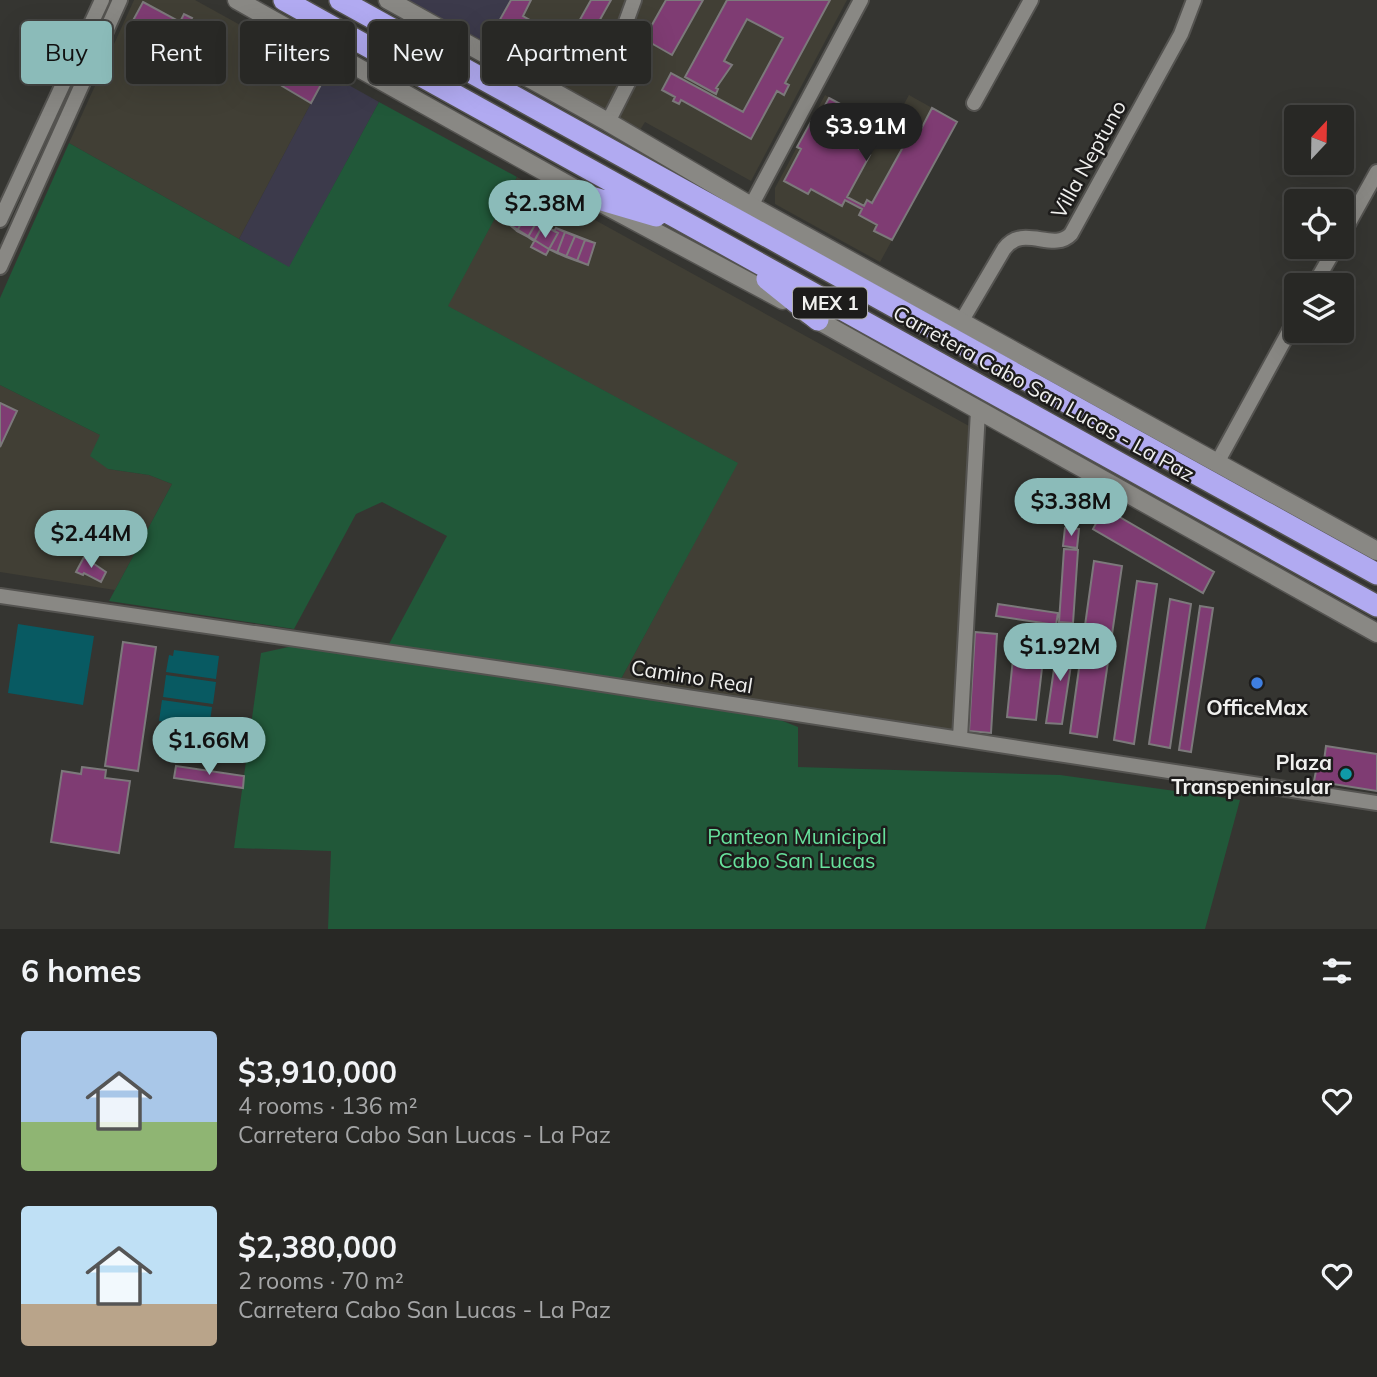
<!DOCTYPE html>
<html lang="en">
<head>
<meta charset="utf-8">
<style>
  :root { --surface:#282825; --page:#343432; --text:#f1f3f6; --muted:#a5a6a7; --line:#444442; --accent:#8bbbb9 }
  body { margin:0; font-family:Mulish,sans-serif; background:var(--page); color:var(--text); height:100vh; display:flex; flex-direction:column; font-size:26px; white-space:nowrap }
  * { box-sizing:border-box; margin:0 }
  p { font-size:23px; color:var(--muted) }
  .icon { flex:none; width:38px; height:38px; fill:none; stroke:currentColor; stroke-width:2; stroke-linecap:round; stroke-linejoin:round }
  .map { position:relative; height:929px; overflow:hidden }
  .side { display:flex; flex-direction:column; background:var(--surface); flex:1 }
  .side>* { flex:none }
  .banner { position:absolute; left:21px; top:21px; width:700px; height:63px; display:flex; gap:14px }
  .needle { width:46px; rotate:22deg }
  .controls { position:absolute; left:1284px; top:105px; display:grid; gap:14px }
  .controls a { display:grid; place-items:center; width:70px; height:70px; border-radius:7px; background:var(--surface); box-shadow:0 7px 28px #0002,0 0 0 2px var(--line); font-size:35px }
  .price { position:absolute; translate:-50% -60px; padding:0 16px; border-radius:24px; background:var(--accent); color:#111; font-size:23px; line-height:46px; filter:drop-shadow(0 2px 4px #0008) }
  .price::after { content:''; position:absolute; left:50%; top:42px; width:21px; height:16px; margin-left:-10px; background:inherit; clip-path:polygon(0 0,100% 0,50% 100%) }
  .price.active { background:#222; color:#fff }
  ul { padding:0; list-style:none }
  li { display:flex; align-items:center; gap:21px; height:175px; padding:0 21px }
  li span { display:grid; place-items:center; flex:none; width:196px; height:140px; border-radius:7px; color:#555 }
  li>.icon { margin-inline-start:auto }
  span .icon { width:84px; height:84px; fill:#fffc; stroke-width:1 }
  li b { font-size:30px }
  h2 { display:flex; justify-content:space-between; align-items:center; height:84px; padding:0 21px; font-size:30px }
  .tag { padding:0 24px; border-radius:7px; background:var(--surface); box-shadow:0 7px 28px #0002,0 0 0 2px var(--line); font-size:24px; line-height:63px }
  .tag.active { background:var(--accent); color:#111 }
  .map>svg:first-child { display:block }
  .built { fill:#413f35 }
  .industrial { fill:#3c3a4b }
  .green { fill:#215839 }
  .water { fill:#085a62 }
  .building { fill:#7f3c73; stroke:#7c797b; stroke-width:2 }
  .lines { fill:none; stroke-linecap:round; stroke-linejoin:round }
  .street-casing { stroke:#545350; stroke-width:18 }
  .secondary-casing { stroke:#545350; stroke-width:21 }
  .highway-casing { stroke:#545350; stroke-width:24 }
  .street { stroke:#898884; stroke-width:14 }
  .secondary { stroke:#898884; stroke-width:18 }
  .highway { stroke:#b1aaf1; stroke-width:21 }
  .shop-dot { fill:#3f7fe0; stroke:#1d1c1b; stroke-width:2.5 }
  .culture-dot { fill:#0f9aa8; stroke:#1d1c1b; stroke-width:2.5 }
  .labels { text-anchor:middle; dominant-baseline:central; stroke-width:5; stroke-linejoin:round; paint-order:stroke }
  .shield { fill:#1d1c1b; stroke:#b1b0af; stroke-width:2 }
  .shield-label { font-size:19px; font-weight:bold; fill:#f0f0ee }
  .street-label { font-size:21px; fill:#f0f0ee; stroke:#1d1c1b }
  .poi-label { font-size:21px; font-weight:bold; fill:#f0f0ee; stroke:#1d1c1b }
  .park-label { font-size:21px; fill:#67e19c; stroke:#1d1c1b }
</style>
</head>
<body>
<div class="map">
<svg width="1377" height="929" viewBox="0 0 1377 929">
  <rect width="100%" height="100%" fill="#353531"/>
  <path class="built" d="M134,0H195L327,73L239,239L69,143Z
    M511,0H847L751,181L645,122L640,130L486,45Z
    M825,95L889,131L909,95L957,122L880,262L775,204V188Z
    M517,177L969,426L953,730L621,679L737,463L447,306Z
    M0,385L100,435L108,469L149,475L172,484L115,590L0,572Z"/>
  <path class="industrial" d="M406,0H511L486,45Z
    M327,73L379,102L289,268L239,239Z"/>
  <path class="green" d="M379,102L517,177L448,306L738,463L621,679L389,644L447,536L382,502L356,514L294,629L109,601L172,484L149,475L108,469L90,456L100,435L0,385V298L69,143L289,267Z
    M293,646C341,645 387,664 434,664L770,716L798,727V767L1060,775L1240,800L1205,929H328L331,851L234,848L261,653Z"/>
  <path class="water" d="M18,624L94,636L83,705L8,693Z
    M174,650L219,656L216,679L166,672L169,655L173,656Z
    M166,675L216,682L213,704L163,697Z
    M162,700L212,707L209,729L159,721Z
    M159,725L209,732L205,754L156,746Z"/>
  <path class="building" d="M511,0H531L523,16L551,32L543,46H539L498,23Z
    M591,0H611L574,66L557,57L556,52L564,39L568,41Z
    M666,0H703L672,55L644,39Z
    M727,0H830L785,83L789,85L784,95L777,91L751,139L681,100L679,104L673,101L675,97L662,90L671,73L743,112L783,38L747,19L724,61L732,65L716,88L718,89L716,94L685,77Z
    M143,2L180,22L184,14L192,18L187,26L194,30L198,22L205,26L200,34L209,38L215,73L194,77L190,52L140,24L137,29L130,26Z
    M294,65L323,81L311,103L282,86Z
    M829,98L874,122L859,149L870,155L847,197L864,206L867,200L872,203L913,129L919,133L932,108L957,122L892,240L874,231L877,225L859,215L862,209L845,200L842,206L811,189L808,194L784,181L801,149L797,147L814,116L818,118Z
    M509,196L528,211L517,231L498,215Z
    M509,196L548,223L546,226L554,231L556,228L595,243L588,265L549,249L507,223L498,215Z
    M528,211L539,218L528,237L517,231Z
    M539,218L548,223L546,226L543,225L534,241L528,237Z
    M543,225L558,233L546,255L531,247Z
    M556,228L565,232L557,253L549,249L558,233L554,231Z
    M565,232L575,236L566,257L557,253Z
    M575,236L585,240L577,261L566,257Z
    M585,240L595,243L588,265L577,261Z
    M0,403L17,411L0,447Z
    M1104,508L1214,572L1203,593L1093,529Z
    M1065,528L1079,529L1077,548L1063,546Z
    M1064,549L1078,550L1073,623L1059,622Z
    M84,557L106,572L101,582L84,573L83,575L76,572Z
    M1094,561L1122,566L1097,737L1070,733Z
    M1137,581L1157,584L1134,744L1114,740Z
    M1170,599L1191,604L1170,748L1149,744Z
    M998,604L1058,613L1056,625L996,616Z
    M1200,606L1213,608L1191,752L1179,750Z
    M975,632L997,634L991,733L969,731Z
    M1015,639L1045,642L1036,720L1007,717Z
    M123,642L156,647L138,771L105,766Z
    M1058,642L1074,645L1062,724L1046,723Z
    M1326,746L1377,754V791L1314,781L1317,766L1320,767L1321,760L1324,761Z
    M176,766L244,776L243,788L174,778Z
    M82,767L106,770L105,778L130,781L119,853L51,842L62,771L81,774Z"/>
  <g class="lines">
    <defs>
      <path id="street" d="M974,103L1031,0
        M608,122L639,61V53L626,22L634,0
        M751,206L861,0
        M0,220L102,0
        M1342,235L1377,172
        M0,267L120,0
        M1314,285L1336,247
        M961,322L1004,249C1023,223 1053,253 1071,234L1181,34L1194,0
        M1217,463L1297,317
        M0,596L550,676L1377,803
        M960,738L978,411"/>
      <path id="secondary" d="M237,0L588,196L783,300
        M388,0L608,122L751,206L1377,551
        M807,314L1377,633"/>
      <path id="highway" d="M284,0L1377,606
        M340,0L1377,574
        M588,196L656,216
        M767,279L818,320"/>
    </defs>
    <use href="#street" class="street-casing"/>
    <use href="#secondary" class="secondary-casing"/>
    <use href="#highway" class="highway-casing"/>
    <use href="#street" class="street"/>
    <use href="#secondary" class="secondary"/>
    <use href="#highway" class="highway"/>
  </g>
  <circle class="shop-dot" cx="1257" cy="683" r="7"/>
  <circle class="culture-dot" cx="1346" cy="774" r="7"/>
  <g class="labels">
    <rect class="shield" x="793" y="287.5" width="74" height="31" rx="5"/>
    <g class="shield-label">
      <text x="830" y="303">MEX 1</text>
    </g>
    <g class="street-label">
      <text transform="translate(1088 159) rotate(-61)">Villa Neptuno</text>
      <text transform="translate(1044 393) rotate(29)">Carretera Cabo San Lucas - La Paz</text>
      <text transform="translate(692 676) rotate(9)">Camino Real</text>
    </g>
    <g class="poi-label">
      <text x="1257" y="707">OfficeMax</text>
      <text x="1332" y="762" text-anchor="end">Plaza<tspan x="1332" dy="24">Transpeninsular</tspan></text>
    </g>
    <g class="park-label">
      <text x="797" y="836">Panteon Municipal<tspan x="797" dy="24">Cabo San Lucas</tspan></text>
    </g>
  </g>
</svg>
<div class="controls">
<a><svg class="needle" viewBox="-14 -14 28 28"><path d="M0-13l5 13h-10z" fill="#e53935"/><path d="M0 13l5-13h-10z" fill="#a5a6a7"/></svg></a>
<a><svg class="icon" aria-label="locate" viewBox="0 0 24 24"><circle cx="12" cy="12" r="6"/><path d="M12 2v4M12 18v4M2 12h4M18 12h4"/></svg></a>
<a><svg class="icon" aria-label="layers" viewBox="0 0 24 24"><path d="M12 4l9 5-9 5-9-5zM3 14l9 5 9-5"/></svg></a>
</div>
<b class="price active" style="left:866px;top:163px">$3.91M</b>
<b class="price" style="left:545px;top:240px">$2.38M</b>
<b class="price" style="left:1071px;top:538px">$3.38M</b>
<b class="price" style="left:91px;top:570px">$2.44M</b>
<b class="price" style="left:1060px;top:683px">$1.92M</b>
<b class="price" style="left:209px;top:777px">$1.66M</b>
<div class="banner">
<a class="tag active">Buy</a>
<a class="tag">Rent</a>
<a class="tag">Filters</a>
<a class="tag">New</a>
<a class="tag">Apartment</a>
</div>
</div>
<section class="side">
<h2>6 homes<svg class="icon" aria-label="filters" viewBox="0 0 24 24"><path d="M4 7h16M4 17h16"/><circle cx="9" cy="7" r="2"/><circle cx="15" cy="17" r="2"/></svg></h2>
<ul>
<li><span style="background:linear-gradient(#a9c7e8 65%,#8fb573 0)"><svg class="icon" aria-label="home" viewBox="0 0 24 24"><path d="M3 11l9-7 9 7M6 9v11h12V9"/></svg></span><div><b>$3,910,000</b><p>4 rooms · 136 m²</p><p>Carretera Cabo San Lucas - La Paz</p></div><svg class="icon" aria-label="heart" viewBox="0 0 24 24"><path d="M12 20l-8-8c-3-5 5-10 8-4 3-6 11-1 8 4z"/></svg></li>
<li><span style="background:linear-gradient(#bfe0f5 70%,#b9a48a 0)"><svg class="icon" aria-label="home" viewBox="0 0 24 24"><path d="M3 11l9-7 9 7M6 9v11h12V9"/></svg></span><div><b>$2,380,000</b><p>2 rooms · 70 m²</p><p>Carretera Cabo San Lucas - La Paz</p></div><svg class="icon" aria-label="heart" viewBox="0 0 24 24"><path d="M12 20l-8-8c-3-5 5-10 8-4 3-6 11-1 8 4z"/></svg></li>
</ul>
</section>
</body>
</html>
